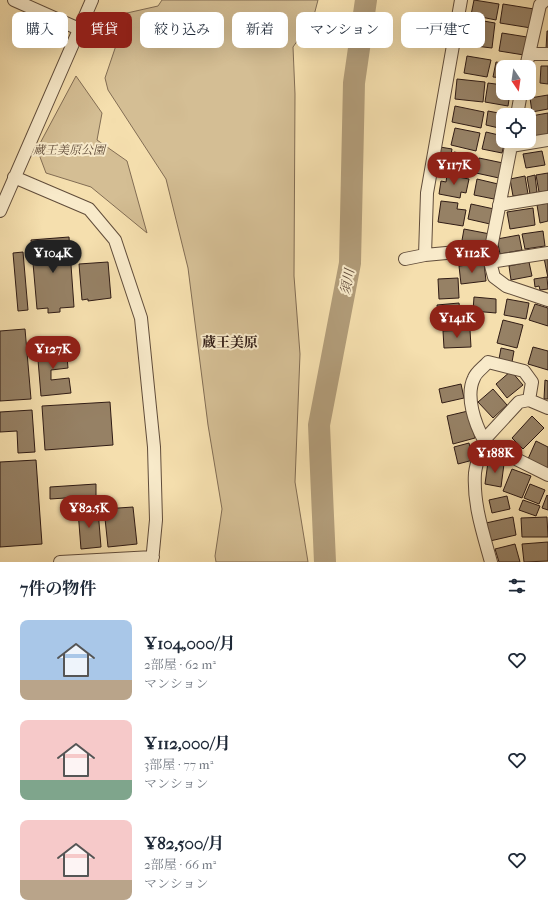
<!DOCTYPE html>
<html lang="ja">
<head>
<meta charset="utf-8">
<style>
  :root { --surface:#fff; --page:#f2f2f3; --text:#1f2937; --muted:#747a83; --accent:#8f2418 }
  body { margin:0; font-family:"IM FELL French Canon","Noto Serif JP",serif; background:var(--page); color:var(--text); height:100vh; display:flex; flex-direction:column; font-size:15px; white-space:nowrap }
  * { box-sizing:border-box; margin:0 }
  p { font-size:13px; color:var(--muted) }
  .icon { flex:none; width:22px; height:22px; fill:none; stroke:currentColor; stroke-width:2; stroke-linecap:round; stroke-linejoin:round }
  .map { position:relative; height:562px; overflow:hidden }
  .side { display:flex; flex-direction:column; background:var(--surface); flex:1 }
  .side>* { flex:none }
  .banner { position:absolute; left:12px; top:12px; width:524px; height:36px; display:flex; gap:8px }
  .needle { width:26px; rotate:167deg }
  .fabs { position:absolute; left:496px; top:60px; display:grid; gap:8px }
  .fabs a { display:grid; place-items:center; width:40px; height:40px; border-radius:8px; background:var(--surface); box-shadow:0 4px 16px #0002; font-size:20px }
  .price { position:absolute; translate:-50% -34px; padding:0 9px; border-radius:14px; background:var(--accent); color:#fff; font-size:13px; line-height:26px; filter:drop-shadow(0 1px 2px #0008) }
  .price::after { content:''; position:absolute; left:50%; top:24px; width:12px; height:9px; margin-left:-6px; background:inherit; clip-path:polygon(0 0,100% 0,50% 100%) }
  .price.on { background:#222; color:#fff }
  ul { padding:0; list-style:none }
  li { display:flex; align-items:center; gap:12px; height:100px; padding:0 20px }
  li span { display:grid; place-items:center; flex:none; width:112px; height:80px; border-radius:8px; color:#555 }
  li>.icon { margin-inline-start:auto }
  span .icon { width:48px; height:48px; fill:#fffc; stroke-width:1 }
  li b { font-size:17px }
  h2 { display:flex; justify-content:space-between; align-items:center; height:48px; padding:0 20px; font-size:17px }
  .pill { padding:0 14px; border-radius:8px; background:var(--surface); box-shadow:0 4px 16px #0002; font-size:14px; line-height:36px }
  .pill.on { background:var(--accent); color:#fff }
  .map>svg:first-child { display:block }
  .green { fill:#d4be94; stroke:#826d54 }
  .lines { fill:none; stroke-linecap:round; stroke-linejoin:round }
  .river { stroke:#b29d7a; stroke-width:22 }
  .building { fill:#968165; stroke:#301c15 }
  .minor-casing { stroke:#614d3b; stroke-width:14 }
  .minor { stroke:#f8eaca; stroke-width:12 }
  .labels { text-anchor:middle; dominant-baseline:central; stroke-width:4; stroke-linejoin:round; paint-order:stroke }
  .park-label { font-size:12px; font-style:italic; fill:#614d3b; stroke:#f8eaca }
  .water-label { font-size:13px; font-style:italic; fill:#5e4938; stroke:#f8eaca }
  .quarter-label { font-size:14px; font-weight:bold; fill:#301c15; stroke:#f8eaca }
</style>
</head>
<body>
<div class="map">
<svg width="548" height="562" viewBox="0 0 548 562">
  <rect width="100%" height="100%" fill="#f5dfae"/>
  <filter id="stains"><feTurbulence type="fractalNoise" baseFrequency=".005" numOctaves="4"/><feColorMatrix values="0 0 0 0 .2 0 0 0 0 .09 0 0 0 0 .02 0 0 0 .5 -.17"/></filter>
  <radialGradient id="worn" r=".72"><stop offset=".6" stop-color="#630" stop-opacity="0"/><stop offset="1" stop-color="#630" stop-opacity=".3"/></radialGradient>
  <path class="green" d="M162,0H318L313,19L293,47L295,94L294,276L300,354L295,482L308,562H216L215,556L222,509L208,425L188,268L166,179L108,90L105,78L127,13L158,6Z
    M76,76L102,113L97,140L127,161L147,233L91,187L46,173L37,149Z"/>
  <g class="lines">
    <path class="river" d="M325,562L319,425L350,263L354,83L366,0"/>
  </g>
  <path class="building" d="M474,0L499,4L496,20L471,15Z
    M503,4L534,9L531,28L500,23Z
    M478,20L495,23L492,48L475,46Z
    M547,31H548V49H546Z
    M502,33L527,37L524,55L499,51Z
    M467,56L491,60L487,77L464,73Z
    M496,62L516,65V67H503V78L493,77Z
    M541,66H548V84L540,83Z
    M457,79L485,82L483,102L455,99Z
    M488,83L503,85V93H510L508,106L485,102Z
    M548,95V109L532,112L530,98Z
    M455,106L484,112L481,128L452,122Z
    M488,111L509,115H503V129L486,125Z
    M548,113V135L534,138L531,116Z
    M455,128L480,133L476,151L451,145Z
    M486,132L503,136V141H505L502,153L482,149Z
    M440,147L452,149L448,172L436,170Z
    M542,151L545,165L526,168L523,154Z
    M454,152L476,156L473,173L450,169Z
    M479,158L503,163L499,178L476,173Z
    M548,173V191L539,192L536,175Z
    M447,175L469,179L466,193L461,192L460,198L439,194L441,181L446,182Z
    M535,175L537,192L530,194L527,177Z
    M525,176L528,194L513,196L510,179Z
    M477,179L498,184L494,199L474,195Z
    M441,201L458,203L457,209L466,210L463,226L438,222Z
    M548,203V221L540,223L537,205Z
    M471,204L494,209L490,224L468,219Z
    M533,208L535,225L510,229L507,212Z
    M464,229L490,234L486,251L461,246Z
    M543,231L545,246L525,249L522,234Z
    M519,235L522,250L500,254L497,239Z
    M69,237L74,307L60,308V312L48,313V308L37,309L31,240Z
    M23,252L28,310L18,311L13,253Z
    M548,257V278L544,258Z
    M108,262L111,298L88,301V299L82,300L79,264Z
    M529,262L532,276L511,280L509,266Z
    M484,263L486,281L461,284L459,266Z
    M547,277L548,289L540,290L539,286L535,287L534,279Z
    M458,278L459,298L439,299L438,279Z
    M474,297L496,299V313L473,311Z
    M507,299L529,303L526,319L504,315Z
    M459,303L461,319L439,321L437,305Z
    M535,304L548,308V326L529,320Z
    M503,320L523,325L517,348L497,343Z
    M25,329L31,399L0,401V331Z
    M470,330L471,347L444,348L443,331Z
    M66,346L68,368L51,370V380L69,378L71,393L41,396L37,348Z
    M533,347L548,351V370L528,364Z
    M501,348L514,351L512,362L499,359Z
    M511,371L523,385L507,398L496,384Z
    M545,380L548,381V399H544Z
    M461,384L464,398L442,403L439,389Z
    M493,389L507,405L493,418L478,402Z
    M110,402L113,445L45,450L42,406Z
    M32,410L35,452L18,453L17,431L0,432V412Z
    M468,411L475,438L453,444L447,416Z
    M532,416L544,428L523,449L512,438Z
    M536,441L548,447V468L528,459Z
    M469,443L473,460L458,464L454,447Z
    M36,460L42,544L0,547V462Z
    M488,462L504,464L501,487L485,484Z
    M512,469L531,476L522,498L503,491Z
    M96,484V496L50,499V487Z
    M530,484L545,490L539,504L524,498Z
    M547,495L548,496V510L542,508Z
    M507,496L510,509L492,513L489,500Z
    M523,500L540,506L536,516L519,510Z
    M133,507L137,544L108,547L104,509Z
    M98,510L101,547L81,549L78,511Z
    M513,517L516,535L490,541L486,523Z
    M547,517L548,537H522L521,518Z
    M548,542V561L524,562L522,544Z
    M515,544L520,562H499L495,549Z"/>
  <g class="lines">
    <defs>
      <path id="minor" d="M14,0L79,29
        M529,54H548
        M526,67L540,5L545,0
        M517,115L521,93
        M512,141L489,258L494,277L506,286L548,300
        M511,146L548,140
        M14,177L89,209L115,240L141,318L154,447L156,520L152,562
        M499,205L548,197
        M0,211L92,0
        M425,255L427,193L461,0
        M405,259L425,255L457,252L489,258
        M490,262L548,253
        M548,408L529,400L519,402L484,440L490,446L548,475
        M60,562L153,557
        M491,562C483,533 473,504 475,473C476,463 481,451 484,440C475,424 465,396 474,378C476,372 484,367 488,362L524,371L532,382L529,400"/>
    </defs>
    <use href="#minor" class="minor-casing"/>
    <use href="#minor" class="minor"/>
  </g>
  <g class="labels">
    <g class="park-label">
      <text x="69" y="150">蔵王美原公園</text>
    </g>
    <g class="water-label">
      <text transform="translate(347 282) rotate(-79)">須川</text>
    </g>
    <g class="quarter-label">
      <text x="230" y="342">蔵王美原</text>
    </g>
  </g>
  <rect width="100%" height="100%" filter="url(#stains)"/>
  <rect width="100%" height="100%" fill="url(#worn)"/>
</svg>
<div class="fabs">
<a><svg class="needle" viewBox="-14 -14 28 28"><path d="M0-13l5 13h-10z" fill="#e53935"/><path d="M0 13l5-13h-10z" fill="#747a83"/></svg></a>
<a><svg class="icon" aria-label="locate" viewBox="0 0 24 24"><circle cx="12" cy="12" r="6"/><path d="M12 2v4M12 18v4M2 12h4M18 12h4"/></svg></a>
</div>
<b class="price" style="left:454px;top:186px">¥117K</b>
<b class="price on" style="left:53px;top:274px">¥104K</b>
<b class="price" style="left:472px;top:274px">¥112K</b>
<b class="price" style="left:457px;top:339px">¥141K</b>
<b class="price" style="left:53px;top:370px">¥127K</b>
<b class="price" style="left:495px;top:474px">¥188K</b>
<b class="price" style="left:89px;top:529px">¥82.5K</b>
<div class="banner">
<a class="pill">購入</a>
<a class="pill on">賃貸</a>
<a class="pill">絞り込み</a>
<a class="pill">新着</a>
<a class="pill">マンション</a>
<a class="pill">一戸建て</a>
</div>
</div>
<section class="side">
<h2>7件の物件<svg class="icon" aria-label="filters" viewBox="0 0 24 24"><path d="M4 7h16M4 17h16"/><circle cx="9" cy="7" r="2"/><circle cx="15" cy="17" r="2"/></svg></h2>
<ul>
<li><span style="background:linear-gradient(#a9c7e8 75%,#b9a48a 0)"><svg class="icon" aria-label="home" viewBox="0 0 24 24"><path d="M3 11l9-7 9 7M6 9v11h12V9"/></svg></span><div><b>¥104,000/月</b><p>2部屋 · 62 m²</p><p>マンション</p></div><svg class="icon" aria-label="heart" viewBox="0 0 24 24"><path d="M12 20l-8-8c-3-5 5-10 8-4 3-6 11-1 8 4z"/></svg></li>
<li><span style="background:linear-gradient(#f6c9c9 75%,#7fa58c 0)"><svg class="icon" aria-label="home" viewBox="0 0 24 24"><path d="M3 11l9-7 9 7M6 9v11h12V9"/></svg></span><div><b>¥112,000/月</b><p>3部屋 · 77 m²</p><p>マンション</p></div><svg class="icon" aria-label="heart" viewBox="0 0 24 24"><path d="M12 20l-8-8c-3-5 5-10 8-4 3-6 11-1 8 4z"/></svg></li>
<li><span style="background:linear-gradient(#f6c9c9 75%,#b9a48a 0)"><svg class="icon" aria-label="home" viewBox="0 0 24 24"><path d="M3 11l9-7 9 7M6 9v11h12V9"/></svg></span><div><b>¥82,500/月</b><p>2部屋 · 66 m²</p><p>マンション</p></div><svg class="icon" aria-label="heart" viewBox="0 0 24 24"><path d="M12 20l-8-8c-3-5 5-10 8-4 3-6 11-1 8 4z"/></svg></li>
</ul>
</section>
</body>
</html>
